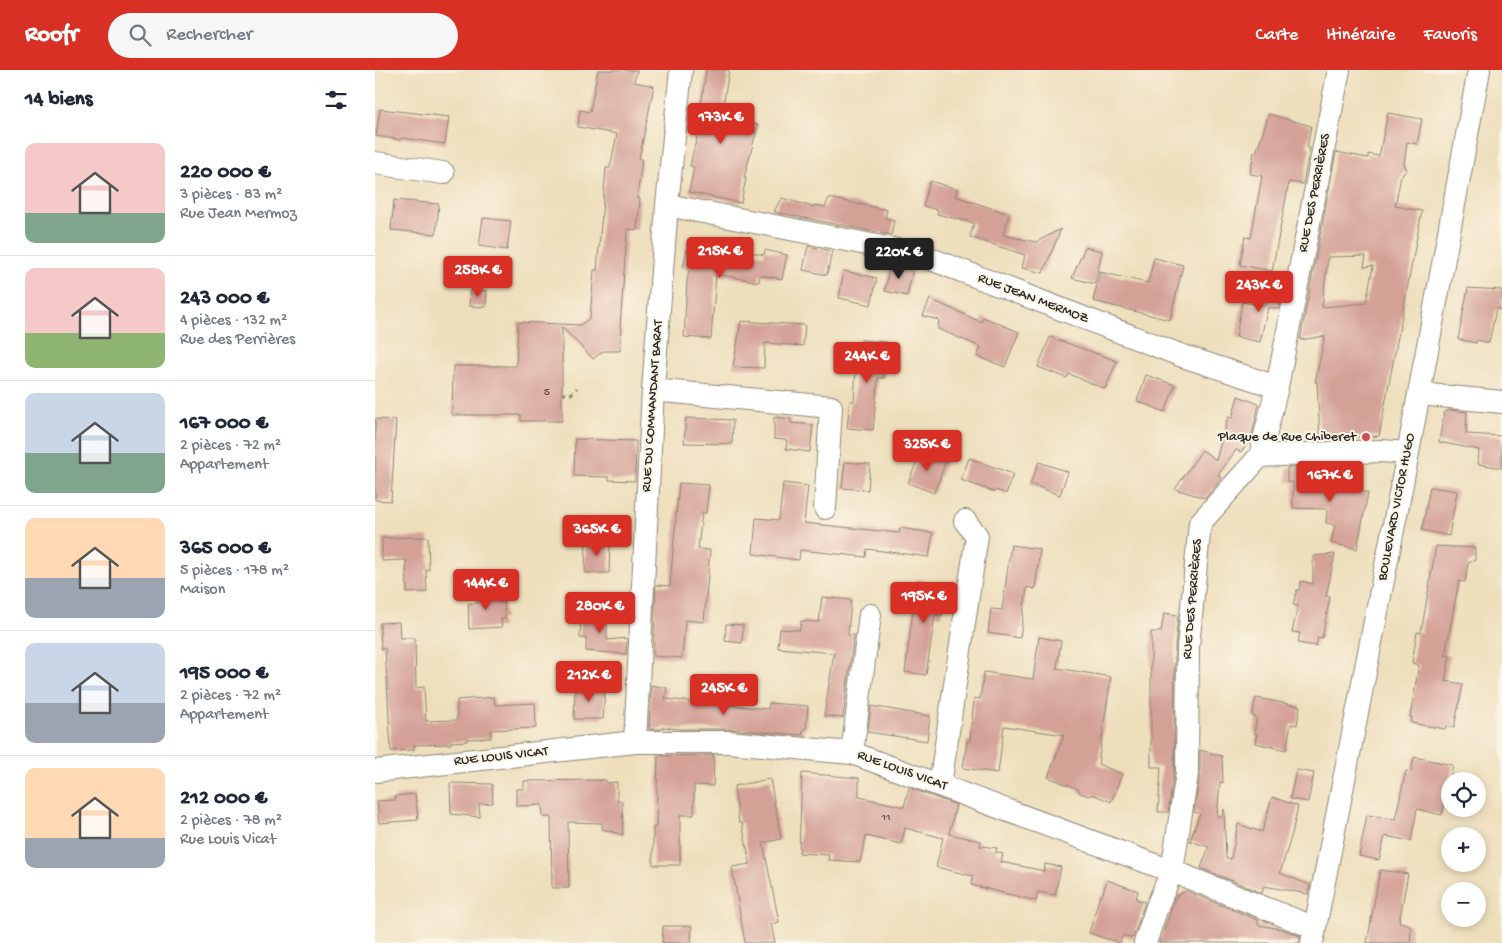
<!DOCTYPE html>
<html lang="fr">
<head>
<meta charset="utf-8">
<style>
  :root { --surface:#fff; --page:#f6f6f7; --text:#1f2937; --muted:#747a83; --line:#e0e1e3; --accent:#d93025 }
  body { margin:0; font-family:"Gochi Hand",sans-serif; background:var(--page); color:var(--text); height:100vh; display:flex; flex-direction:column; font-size:19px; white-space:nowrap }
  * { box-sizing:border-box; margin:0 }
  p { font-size:16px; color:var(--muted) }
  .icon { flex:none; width:28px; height:28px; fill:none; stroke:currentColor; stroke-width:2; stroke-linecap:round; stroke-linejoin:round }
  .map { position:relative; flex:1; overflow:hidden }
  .side { display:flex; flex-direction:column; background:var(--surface); width:375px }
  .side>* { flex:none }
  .controls { position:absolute; left:1066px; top:702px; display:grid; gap:10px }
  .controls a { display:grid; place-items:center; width:45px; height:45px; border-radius:50%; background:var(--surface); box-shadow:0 2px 8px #0003; font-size:25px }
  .price { position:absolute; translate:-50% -42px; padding:0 11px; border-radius:5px; background:var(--accent); color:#fff; font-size:16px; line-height:32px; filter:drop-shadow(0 1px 2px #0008) }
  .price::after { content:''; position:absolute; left:50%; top:30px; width:15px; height:11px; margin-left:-8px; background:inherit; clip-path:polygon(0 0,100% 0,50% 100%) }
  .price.selected { background:#222; color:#fff }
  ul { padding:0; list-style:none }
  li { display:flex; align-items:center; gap:15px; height:125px; padding:0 25px }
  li+li { border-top:1px solid var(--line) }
  li span { display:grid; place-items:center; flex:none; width:140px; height:100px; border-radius:10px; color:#555 }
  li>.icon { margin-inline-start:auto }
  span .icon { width:60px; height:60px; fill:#fffc; stroke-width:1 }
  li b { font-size:21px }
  h2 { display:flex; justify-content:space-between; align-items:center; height:60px; padding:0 25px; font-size:21px }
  header { display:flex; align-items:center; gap:30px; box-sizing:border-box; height:70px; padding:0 25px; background:var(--accent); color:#fff }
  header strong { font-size:24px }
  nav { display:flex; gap:28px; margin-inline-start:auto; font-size:18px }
  .search { width:350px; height:45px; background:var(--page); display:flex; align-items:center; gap:12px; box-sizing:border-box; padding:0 18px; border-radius:28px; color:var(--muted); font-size:19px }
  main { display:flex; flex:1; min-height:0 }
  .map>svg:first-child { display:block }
  .building { fill:#d4a197; fill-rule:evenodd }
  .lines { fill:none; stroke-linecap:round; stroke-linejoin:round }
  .minor-casing { stroke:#8c8474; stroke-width:24 }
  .path { stroke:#8c8474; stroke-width:3; stroke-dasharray:4 4; stroke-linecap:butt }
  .minor { stroke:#fff; stroke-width:22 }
  .poi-dot { fill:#d1495b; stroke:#fcf5e5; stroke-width:2 }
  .labels { text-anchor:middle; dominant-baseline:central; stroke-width:4; stroke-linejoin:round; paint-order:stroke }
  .number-label { font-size:11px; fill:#554846 }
  .street-label { font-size:14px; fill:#2b2b2b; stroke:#fcf5e5 }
  .poi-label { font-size:14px; fill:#2b2b2b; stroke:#fcf5e5; text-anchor:end }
</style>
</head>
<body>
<header>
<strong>Roofr</strong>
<div class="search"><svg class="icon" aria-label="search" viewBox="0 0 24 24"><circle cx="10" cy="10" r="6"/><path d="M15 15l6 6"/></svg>Rechercher</div>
<nav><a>Carte</a><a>Itinéraire</a><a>Favoris</a></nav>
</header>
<main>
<section class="side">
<h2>14 biens<svg class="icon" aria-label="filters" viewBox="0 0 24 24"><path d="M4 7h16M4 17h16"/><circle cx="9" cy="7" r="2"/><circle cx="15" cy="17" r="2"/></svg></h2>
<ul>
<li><span style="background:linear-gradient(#f6c9c9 70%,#7fa58c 0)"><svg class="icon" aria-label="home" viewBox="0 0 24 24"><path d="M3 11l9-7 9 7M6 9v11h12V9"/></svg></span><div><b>220 000 €</b><p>3 pièces · 83 m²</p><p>Rue Jean Mermoz</p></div></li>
<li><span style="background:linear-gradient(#f6c9c9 65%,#8fb573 0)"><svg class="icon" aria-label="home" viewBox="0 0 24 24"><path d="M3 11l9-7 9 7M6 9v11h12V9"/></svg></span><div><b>243 000 €</b><p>4 pièces · 132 m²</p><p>Rue des Perrières</p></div></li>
<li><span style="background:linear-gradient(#c9d6e8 60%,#7fa58c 0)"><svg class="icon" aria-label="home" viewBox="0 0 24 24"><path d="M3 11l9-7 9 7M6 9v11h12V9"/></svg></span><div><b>167 000 €</b><p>2 pièces · 72 m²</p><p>Appartement</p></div></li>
<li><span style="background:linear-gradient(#ffd9b3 60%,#9aa5b1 0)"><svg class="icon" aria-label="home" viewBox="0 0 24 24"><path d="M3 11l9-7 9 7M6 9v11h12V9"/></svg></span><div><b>365 000 €</b><p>5 pièces · 178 m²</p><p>Maison</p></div></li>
<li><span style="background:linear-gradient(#c9d6e8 60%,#9aa5b1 0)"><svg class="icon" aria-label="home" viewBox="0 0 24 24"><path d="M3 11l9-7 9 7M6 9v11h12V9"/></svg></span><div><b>195 000 €</b><p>2 pièces · 72 m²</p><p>Appartement</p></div></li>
<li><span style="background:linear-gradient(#ffd9b3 70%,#9aa5b1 0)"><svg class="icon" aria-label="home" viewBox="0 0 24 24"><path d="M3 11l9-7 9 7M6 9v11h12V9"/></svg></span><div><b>212 000 €</b><p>2 pièces · 78 m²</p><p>Rue Louis Vicat</p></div></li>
</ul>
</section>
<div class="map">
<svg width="1127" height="873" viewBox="0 0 1127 873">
  <rect width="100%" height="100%" fill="#fcf5e5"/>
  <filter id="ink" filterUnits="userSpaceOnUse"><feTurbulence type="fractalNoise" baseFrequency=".02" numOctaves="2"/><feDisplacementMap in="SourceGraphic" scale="10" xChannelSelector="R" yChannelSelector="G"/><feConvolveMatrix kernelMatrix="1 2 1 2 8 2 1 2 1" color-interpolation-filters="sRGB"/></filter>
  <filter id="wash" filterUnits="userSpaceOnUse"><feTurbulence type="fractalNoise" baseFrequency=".0096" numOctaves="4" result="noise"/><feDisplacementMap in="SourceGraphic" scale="20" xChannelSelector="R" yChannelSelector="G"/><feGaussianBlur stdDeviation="1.12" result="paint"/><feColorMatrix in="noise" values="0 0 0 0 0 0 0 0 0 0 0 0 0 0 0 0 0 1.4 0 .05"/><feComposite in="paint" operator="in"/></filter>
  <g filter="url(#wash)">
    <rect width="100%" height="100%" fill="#eddebc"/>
    <g id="blocks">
      <path class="building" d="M223,0H262L259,12L279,16L264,89H267L262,129H265L262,160L252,159L245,258H247L245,281H228L218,289L187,257V351H146V345H77L78,296H141L143,252L205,255L215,248L219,200H222L231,98H235L242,64L203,57L205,40L215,42Z
        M331,0H354L347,42L383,55L369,108H371L366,133L314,122L319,97L315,96L320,74H321Z
        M5,39L74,47L70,74L27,68L26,70L1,66Z
        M1013,43L1047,49L1042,74L1032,72L1029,94L1032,100L1026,106L1020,136L1047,141L1004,366L945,369L942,312H940L950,266L925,270L961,82L993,88V84L1004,86ZM991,186L989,197L998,196L991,233L947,237L953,187Z
        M894,44L936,56L932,77L935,78L928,114L914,112L897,201L865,195L870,167L876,168L887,106L875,104L879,82L881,83Z
        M555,111L582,119L580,126L634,144L628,165L661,172L686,159L668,203L647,198L650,185L595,167L599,153L562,144L563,140L548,136Z
        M406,128L439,137V135L450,137L454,128L512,140L510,148L519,150L516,165L399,142Z
        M19,130L64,134L61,164L16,160Z
        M108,148L136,151L132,180L104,176Z
        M314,169L389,185L390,180L412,185L407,209L385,205L384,212L341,204L336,269L309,267L312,211L314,199L308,198Z
        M433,176L457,181L452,205L428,200Z
        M710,177L727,181L720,214L697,208Z
        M779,188L808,195L795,250L718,231L725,202L773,213Z
        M515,194L538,199L532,226L510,221Z
        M469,201L502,208L496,235L464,228Z
        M894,209L909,212L904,239L893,237L885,272L861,267L867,232L890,236Z
        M1093,218L1127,220V239H1121L1114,273L1102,270L1101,273L1083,269Z
        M95,220L112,221L111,237L94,236Z
        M555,229L606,252L608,247L644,262L630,297L602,286L606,277L563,259L564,250L548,246Z
        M366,251L430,255L428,276L390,273L389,298L358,297Z
        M675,267L742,291L730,319L694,304L692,308L663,297Z
        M486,270L512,272L509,308H503L498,360L472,358L475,331H479L482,282H485Z
        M771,305L800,315L790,342L762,331Z
        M863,326L884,334L876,369L866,382L861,380L843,405L847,408L830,428L800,419L827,380L841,390L853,347L857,348Z
        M1074,340L1092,342L1091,364L1127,366V398L1103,394L1104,380L1064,372L1069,343Z
        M399,347L416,349V353L438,355L435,382L411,379L412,370L399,369Z
        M311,348L358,350L357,374L309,373Z
        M0,349L21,350L16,431L0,430Z
        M200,369L261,371L260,411L234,410V407L199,406Z
        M546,381L571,391L559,423L533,413Z
        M594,388L638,404L631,424L621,420L620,422L586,410Z
        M470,392L495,394L493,420L467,418Z
        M664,392L693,402L685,425L655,414Z
        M951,396L950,412L993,423L982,479L956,473L960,455L951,453L952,439L918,438V412H912V398Z
        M304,413L334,415L331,443H327L323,479L335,480L329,552L310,550L307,588L278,586L281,515L295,516Z
        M408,413L433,416L429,453L524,463L525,458L558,463L554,487L492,479L491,487L425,480L424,490L378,484L381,448L404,450Z
        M1055,417L1082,421L1074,466L1047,460Z
        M53,467L54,500H51L52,522L32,523L31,490L7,491V468Z
        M211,471L235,472L234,503H210Z
        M636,475L665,479L660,519L652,517L645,568L613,563L616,539L627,540Z
        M1061,476L1100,478V490L1093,493L1090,512L1084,511L1070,585L1075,586L1070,611L1088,614L1079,658L1071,656L1070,659L1036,653L1037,647H1035L1044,595L1037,593L1042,562L1046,563Z
        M960,484L951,526L955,527L947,568L943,567L941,576L923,573L925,563L917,562L923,536L918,535L922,520H924L926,511L938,514V486Z
        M542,510L572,514L567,546L560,545L551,605L530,602Z
        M123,520L124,532H129L130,549H126L127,557L94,559L93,534L103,533L102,521Z
        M447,527L476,530L473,565H479L468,648L449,646L459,583L403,578L405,559L425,560L426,551L444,552Z
        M206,541L232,542V570L252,568L251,584L211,581V568H205Z
        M789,543L803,545L800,577L799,702L793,742H783L786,697H776V562H786Z
        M24,552L25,568H40L41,618L49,617L51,651L82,650V630L119,627L120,635L160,633L161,658L116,660V668L92,669V671L76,672V674L39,675V680L16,681L10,578L6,579L5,553Z
        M351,554L368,555L367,573L350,571Z
        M664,567L686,571L682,598L736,607L723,694L747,704L736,732L717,724L714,726L705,723L703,719L673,707L689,665L629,656L623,703L588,698L592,671H595L599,628L605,629L609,602L658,609Z
        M276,615L292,618L290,629L393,639L394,633L433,636L431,659H428V665L353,659H304L288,657L287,659H274Z
        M200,617L230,618L228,649H199Z
        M881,628L925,636L922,655L916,654L911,680L880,673L882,664L879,663L882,648L877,646Z
        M496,636L555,646L552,671L493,662Z
        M825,680L847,686L848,713L845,712L842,746L846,748L849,739L851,788L856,789L863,754L887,762L897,727L923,736L917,764L905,803L935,815L933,824L889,816L887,823L826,798L834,777L815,771L825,743L819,742L825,705Z
        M339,685L338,716L319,715V745H305V795H278V757H281L283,686Z
        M1039,687L1078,695L1067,745L1042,739L1036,771L1010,766L1004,790L984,786L992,745L1020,749L1031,701L1036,702Z
        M921,700L939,703L933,732L915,729Z
        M427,703L484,708V727L529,737L534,718L581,735L574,764L606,771L605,776L622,778L621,782L628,784L626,792L669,801L670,794L686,797L680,825L663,822L661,831L596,815L598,806L561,797L568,768L530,758L526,774L491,766L485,792L453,790L454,785L424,783Z
        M395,709L406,769L388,773L404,852L396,854L400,873H370L357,797L375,794L367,753H364L359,716Z
        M231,710V713L242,712V731H247L248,765L227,759V753L193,752L194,818H177L176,747H168L167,735L141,736V719H149V711Z
        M75,713L117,714L118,733L104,734L105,747L76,744Z
        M40,724L43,750L4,753L2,731L21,730L20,726Z
        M1005,800L1033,804L1024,852L1033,854L1036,859L1035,873H992Z
        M732,810L763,821L761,829L770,832L758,868L748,865L745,873L714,863L725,825L727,826Z
        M811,821L883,850V855L906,859L925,866L924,873H784L801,826Z
        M288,856H317L316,873H287Z"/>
    </g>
  </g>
  <g filter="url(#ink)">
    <use href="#blocks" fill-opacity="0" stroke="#8c8474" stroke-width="1"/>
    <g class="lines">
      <defs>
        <path id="minor" d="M0,93L68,103
          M292,135L543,184L805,285L902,317
          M278,320L456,337L450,438
          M1044,324L1127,332
          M885,386L1007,381L1033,383
          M260,672L278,320L292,135L306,0
          M477,683L495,545
          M0,701L260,672H353L477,683L807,805L940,858
          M565,715L602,466L590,451
          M770,873L783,834L797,801L812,703L813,577L825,453L885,386L902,317L964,0
          M937,873L1033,383L1104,0"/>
      </defs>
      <use href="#minor" class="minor-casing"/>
      <path class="path" d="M187,324H196L202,318"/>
      <use href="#minor" class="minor"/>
    </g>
  </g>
  <circle class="poi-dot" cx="991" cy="367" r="5"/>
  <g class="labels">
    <g class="number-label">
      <text x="172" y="323">5</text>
      <text x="511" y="748">11</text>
    </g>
    <g class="street-label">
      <text transform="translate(940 123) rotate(-79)">RUE DES PERRIÈRES</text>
      <text transform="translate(658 229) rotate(21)">RUE JEAN MERMOZ</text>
      <text transform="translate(278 336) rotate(-86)">RUE DU COMMANDANT BARAT</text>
      <text transform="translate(1022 437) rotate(-79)">BOULEVARD VICTOR HUGO</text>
      <text transform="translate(818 529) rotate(-85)">RUE DES PERRIÈRES</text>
      <text transform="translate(126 687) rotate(-6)">RUE LOUIS VICAT</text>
      <text transform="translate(527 701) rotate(20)">RUE LOUIS VICAT</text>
    </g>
    <g class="poi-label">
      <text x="981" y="367">Plaque de Rue Chiberet</text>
    </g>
  </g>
</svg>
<div class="controls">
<a><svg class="icon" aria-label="locate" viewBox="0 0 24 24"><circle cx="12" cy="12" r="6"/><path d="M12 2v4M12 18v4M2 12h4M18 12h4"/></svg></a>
<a>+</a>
<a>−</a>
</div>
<b class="price" style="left:346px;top:75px">173K €</b>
<b class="price" style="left:345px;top:209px">215K €</b>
<b class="price selected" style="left:524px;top:210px">220K €</b>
<b class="price" style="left:103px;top:228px">258K €</b>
<b class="price" style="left:884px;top:243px">243K €</b>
<b class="price" style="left:492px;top:314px">244K €</b>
<b class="price" style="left:552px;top:402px">325K €</b>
<b class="price" style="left:955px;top:433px">167K €</b>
<b class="price" style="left:222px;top:487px">365K €</b>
<b class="price" style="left:111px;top:541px">144K €</b>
<b class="price" style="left:549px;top:554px">195K €</b>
<b class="price" style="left:225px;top:564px">280K €</b>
<b class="price" style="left:214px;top:633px">212K €</b>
<b class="price" style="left:349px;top:646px">245K €</b>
</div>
</main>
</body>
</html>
